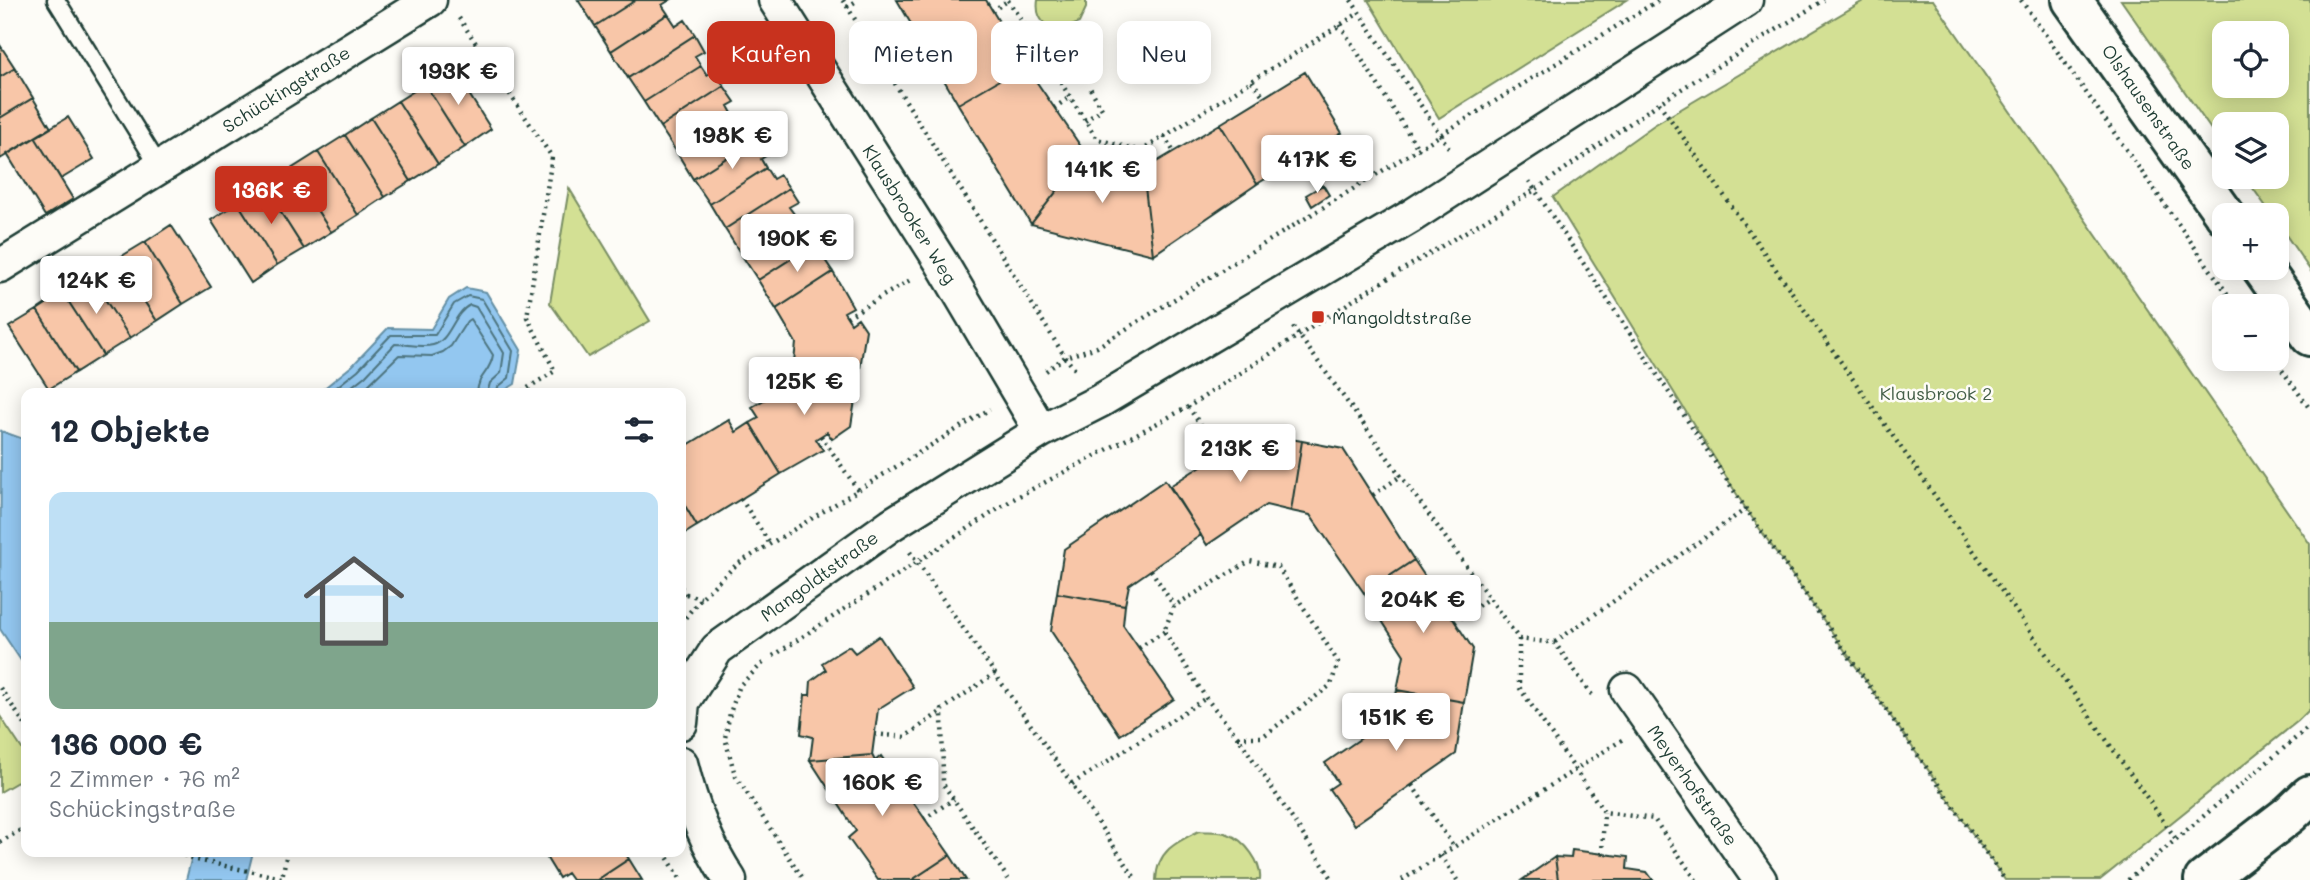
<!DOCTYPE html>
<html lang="de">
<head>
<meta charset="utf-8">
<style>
  :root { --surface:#fff; --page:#f6f6f7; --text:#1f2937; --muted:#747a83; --accent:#c8321e }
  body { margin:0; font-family:Mali,sans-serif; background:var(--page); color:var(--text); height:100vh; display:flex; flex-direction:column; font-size:26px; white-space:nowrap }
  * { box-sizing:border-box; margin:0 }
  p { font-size:23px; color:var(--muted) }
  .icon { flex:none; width:38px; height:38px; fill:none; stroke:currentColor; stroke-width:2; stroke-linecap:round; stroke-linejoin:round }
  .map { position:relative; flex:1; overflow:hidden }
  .side { position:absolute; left:21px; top:388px; width:665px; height:469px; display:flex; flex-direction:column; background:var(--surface); border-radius:14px; box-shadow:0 4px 18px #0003 }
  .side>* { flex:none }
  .top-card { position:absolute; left:707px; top:21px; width:665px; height:63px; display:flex; gap:14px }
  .controls { position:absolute; left:2212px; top:21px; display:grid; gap:14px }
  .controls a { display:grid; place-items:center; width:77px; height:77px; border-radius:14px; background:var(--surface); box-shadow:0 4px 18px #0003; font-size:35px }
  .price { position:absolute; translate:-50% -60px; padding:0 16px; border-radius:7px; background:#fff; color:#222; font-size:23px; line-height:46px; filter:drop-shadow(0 2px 4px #0008) }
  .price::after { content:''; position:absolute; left:50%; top:42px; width:21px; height:16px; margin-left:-10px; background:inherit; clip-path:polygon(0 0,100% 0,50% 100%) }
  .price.active { background:var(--accent); color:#fff }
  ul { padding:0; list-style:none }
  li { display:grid; align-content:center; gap:14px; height:371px; padding:0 28px }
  li span { display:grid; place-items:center; height:217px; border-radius:14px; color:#555 }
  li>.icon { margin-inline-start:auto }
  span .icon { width:126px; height:126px; fill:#fffc; stroke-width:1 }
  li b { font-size:30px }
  h2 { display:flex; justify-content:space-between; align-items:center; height:84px; padding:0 28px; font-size:30px }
  .tag { padding:0 24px; border-radius:14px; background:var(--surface); box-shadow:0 4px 18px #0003; font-size:24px; line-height:63px }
  .tag.active { background:var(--accent); color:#fff }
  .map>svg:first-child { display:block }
  .green { fill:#d3e094; stroke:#798e64; stroke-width:2; fill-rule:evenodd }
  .water { fill:#93c7f0; stroke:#6590a5; stroke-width:2 }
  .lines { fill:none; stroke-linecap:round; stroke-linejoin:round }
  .shore { stroke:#4d747f; stroke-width:2 }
  .building { fill:#f8c6a8; stroke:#1f3d34; stroke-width:2 }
  .lane-casing { stroke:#1f3d34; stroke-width:21 }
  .street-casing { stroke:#1f3d34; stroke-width:37 }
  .secondary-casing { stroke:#1f3d34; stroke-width:44 }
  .path { stroke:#1f3d34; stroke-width:4.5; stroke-dasharray:2 5; stroke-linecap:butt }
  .lane { stroke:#fdfcf7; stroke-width:16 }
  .street { stroke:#fdfcf7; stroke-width:32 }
  .secondary { stroke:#fdfcf7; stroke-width:38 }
  .poi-dot { fill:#c8321e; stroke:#fdfcf7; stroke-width:2.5 }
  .labels { text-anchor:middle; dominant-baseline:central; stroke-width:5; stroke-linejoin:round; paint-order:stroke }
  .street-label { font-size:18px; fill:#1f3d34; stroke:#fdfcf7 }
  .poi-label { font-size:18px; fill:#1f3d34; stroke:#fdfcf7; text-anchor:start }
  .park-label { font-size:18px; fill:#435e47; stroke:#fdfcf7 }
</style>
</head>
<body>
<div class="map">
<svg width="2310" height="880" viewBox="0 0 2310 880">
  <rect width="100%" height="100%" fill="#fdfcf7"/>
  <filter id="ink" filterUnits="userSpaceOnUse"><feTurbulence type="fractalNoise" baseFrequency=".0143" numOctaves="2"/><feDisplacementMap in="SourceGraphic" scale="14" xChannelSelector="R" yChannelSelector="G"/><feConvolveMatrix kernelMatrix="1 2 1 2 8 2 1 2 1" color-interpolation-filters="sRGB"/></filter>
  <g filter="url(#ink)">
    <path class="green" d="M1038,0H1086V8L1079,23L1066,28L1050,29C1040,20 1036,14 1038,0Z
      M1368,0H1627L1439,118Z
      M1865,0H1933L2310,544V709L2298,721L2100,880H2005L1746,509L1553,197L1654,125Z
      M2121,0H2310V270L2277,222V215H2272L2245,177H2277V124H2224V148ZM2277,33V86H2224V33Z
      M569,188L650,321L588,357L550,303Z
      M0,716L26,755V777L0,792Z
      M1199,831C1208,832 1220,831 1228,834C1245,840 1262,863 1260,880H1156C1157,851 1176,842 1199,831Z"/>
    <path class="water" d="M466,288L486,292L521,350L515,384L499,394H317L353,365L388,328L431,329L449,299Z
      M1,431L26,440V668L0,629Z
      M193,852H253L246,880H186Z"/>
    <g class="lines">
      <path class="shore" d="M328,394L358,370L391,335H435L454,304L468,296L482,299L513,351L509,378L498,387L496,394
        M342,394L365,376L395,344C407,344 421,348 433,345C450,341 453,313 470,305L476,307L504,353L501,373L490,383L487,394
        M359,394L399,355L432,356L443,352L451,346L467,321L470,319L493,355C490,374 478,373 477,394"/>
    </g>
    <path class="building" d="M578,0H636L595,26Z
      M636,0H670L662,5L668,14L611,51L595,26Z
      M897,0H986L1025,65L958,104Z
      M668,14L676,26L685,20L695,35L628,78L611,51Z
      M695,35L704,51L695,56L701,66L644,102L628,78Z
      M0,45L15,68L0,77Z
      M1025,65L1086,154L1031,224L958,104Z
      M701,66L707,75L714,70L724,86L660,127L644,102Z
      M452,67L491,129L465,147L425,84Z
      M15,68L33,98L0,118V77Z
      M1305,72L1342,133L1257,184L1220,124Z
      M425,84L465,147L438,164L398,101Z
      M724,86L735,102L728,106L733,115L676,151L660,127Z
      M33,98L51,128L0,159V118Z
      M398,101L438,164L411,181L371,118Z
      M733,115L739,124L746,119L758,138L693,179L676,151Z
      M68,117L94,159L61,179L35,137Z
      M371,118L411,181L385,197L345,135Z
      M1220,124L1257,184L1153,255L1143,170Z
      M345,135L385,197L358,215L318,152Z
      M35,137L73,199L45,216L7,154Z
      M758,138L769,154L761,159L766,168L710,204L693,179Z
      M318,152L358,215L331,232L291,169Z
      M1086,154L1143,170L1153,255L1031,224Z
      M766,168L773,179L780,175L789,188L725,229L710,204Z
      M291,169L331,232L304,249L264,186Z
      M1323,185L1329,195L1312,206L1306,195Z
      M264,186L304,249L277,265L238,203Z
      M789,188L798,202L789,207L797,218L741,254L725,229Z
      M238,203L277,265L251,283L211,220Z
      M797,218L803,228L811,222L822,239L758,280L741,254Z
      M171,225L211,287L183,304L145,242Z
      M822,239L833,255L825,260L833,272L776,309L758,280Z
      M145,242L183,304L157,321L117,259Z
      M117,259L157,321L130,338L90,276Z
      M833,272L853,307L844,312L847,317L851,323L858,318L866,330L858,381L793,371L796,343L776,309Z
      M90,276L130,338L103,355L63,293Z
      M63,293L103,355L76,372L37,310Z
      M37,310L76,372L49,389L9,327Z
      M793,371L858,381L851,426L832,439L827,432L816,439L823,450L781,474L750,423L759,418L752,407L791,384Z
      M729,420L736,432L750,423L781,474L697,526L681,499V467L686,464L681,456V449Z
      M1254,432L1302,441L1291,511L1266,505L1207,545L1170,486Z
      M1302,441L1343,449L1414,560L1364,593L1310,515L1291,511Z
      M1165,480L1201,535L1129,585L1125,605L1057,593L1064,549Z
      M681,499L697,526L681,536Z
      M1414,560L1473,649L1464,702L1397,690L1404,655L1364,593Z
      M1057,593L1125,605L1123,625L1174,699L1120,735L1051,631Z
      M879,636L913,687L878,709L872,755L810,760L813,737L801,734L805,695H810L811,681L826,670L822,663L849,646L855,653Z
      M1397,690L1464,702L1456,754L1354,825L1329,789L1338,783L1325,763L1392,717Z
      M872,755L875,761L881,756L950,855L912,880H878L848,838L856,831L810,760Z
      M1572,850L1628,857L1627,869L1647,872L1653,880H1558L1555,857L1571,858Z
      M543,852H624L629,859L597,880H572L567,873L559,878Z
      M950,855L966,880H912Z
      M1555,857L1558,880H1522Z
      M629,859L642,880H597Z"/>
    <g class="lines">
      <defs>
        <path id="lane" d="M56,0L160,168"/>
        <path id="street" d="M775,0L941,262L1041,431
          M0,266L430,0
          M1627,690L1760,880
          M681,723L683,702L717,649L892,524L1041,431L1100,401L1410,217L1746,0
          M681,763C691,804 706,844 730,880"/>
        <path id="secondary" d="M2072,0L2225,215
          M2262,268L2310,336
          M2204,880L2290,814L2310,795"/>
      </defs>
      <use href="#lane" class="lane-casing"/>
      <use href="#street" class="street-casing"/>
      <use href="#secondary" class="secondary-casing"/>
      <path class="path" d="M843,0L1065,357L1077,372
        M1008,0L1097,139L1141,151L1359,13
        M1351,0L1451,151
        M2021,0L2236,306
        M847,7L858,0
        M992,11L1009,0
        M459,18L552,157L527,317L555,371L518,394
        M1340,25L1419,150
        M1252,81L1264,97
        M1659,103L2176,839
        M1054,108L1070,97
        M1085,121L1102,109L1089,86
        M1164,136L1174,152
        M1112,161L1117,145
        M1529,181L1746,509L2005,880
        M847,317L912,279
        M1293,327L1519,639L1555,643L1592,695
        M2274,359L2310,409
        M1046,371L1065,357L1097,347L1659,0
        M1188,407L1221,453
        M821,436L858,490
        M1373,495L1401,476
        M741,499L770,544
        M910,552L1072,784L1135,878L1134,880
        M1151,570L1174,606
        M681,587L686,594L681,597
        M686,594L701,598
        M1455,622L1489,598
        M681,623L701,598L736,565L990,409
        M1519,639V687L1604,812L1654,819L1696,880
        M1555,642L1746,509
        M1139,648L1164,631
        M773,656L1015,498L1188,407L1369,290L1535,190L1659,103L1824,0
        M763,663L740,685L730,713L725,738L735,775L804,880
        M995,673L942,710L943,784L1009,880
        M0,688L26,726
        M875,734L905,737L942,711
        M1238,737H1262L1331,685L1338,662L1278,567L1250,561L1174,606L1164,631L1206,698L1238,737L1333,880
        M1072,784L1206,698
        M1412,785L1454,847
        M924,819L954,799
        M0,842L26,827
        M178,852L192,859L282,878L287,852
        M664,852L681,880
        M1602,854L1604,812
        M1441,855L1457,880
        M1402,880L1622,740
        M2128,880L2310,726"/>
      <use href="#lane" class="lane"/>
      <use href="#street" class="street"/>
      <use href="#secondary" class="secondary"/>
    </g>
  </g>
  <rect class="poi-dot" x="1311" y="310" width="14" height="14" rx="3.5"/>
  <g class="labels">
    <g class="street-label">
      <text transform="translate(286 89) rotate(-32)">Schückingstraße</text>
      <text transform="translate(2149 107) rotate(55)">Olshausenstraße</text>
      <text transform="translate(910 214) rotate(58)">Klausbrooker Weg</text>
      <text transform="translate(819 576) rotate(-36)">Mangoldtstraße</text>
      <text transform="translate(1693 785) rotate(55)">Meyerhofstraße</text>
    </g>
    <g class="poi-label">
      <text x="1332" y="317">Mangoldtstraße</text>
    </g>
    <g class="park-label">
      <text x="1936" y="393">Klausbrook 2</text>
    </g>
  </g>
</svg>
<div class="controls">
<a><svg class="icon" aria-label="locate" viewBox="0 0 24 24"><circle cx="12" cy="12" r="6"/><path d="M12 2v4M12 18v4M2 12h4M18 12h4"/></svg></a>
<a><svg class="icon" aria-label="layers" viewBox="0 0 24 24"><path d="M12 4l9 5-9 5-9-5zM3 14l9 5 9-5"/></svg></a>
<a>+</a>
<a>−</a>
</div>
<b class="price" style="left:458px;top:107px">193K €</b>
<b class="price" style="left:732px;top:171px">198K €</b>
<b class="price" style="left:1317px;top:195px">417K €</b>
<b class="price" style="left:1102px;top:205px">141K €</b>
<b class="price active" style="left:271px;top:226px">136K €</b>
<b class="price" style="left:797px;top:274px">190K €</b>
<b class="price" style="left:96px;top:316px">124K €</b>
<b class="price" style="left:804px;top:417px">125K €</b>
<b class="price" style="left:1240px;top:484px">213K €</b>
<b class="price" style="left:1423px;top:635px">204K €</b>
<b class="price" style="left:1396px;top:753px">151K €</b>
<b class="price" style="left:882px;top:818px">160K €</b>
<div class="top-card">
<a class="tag active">Kaufen</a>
<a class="tag">Mieten</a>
<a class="tag">Filter</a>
<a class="tag">Neu</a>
</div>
<section class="side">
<h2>12 Objekte<svg class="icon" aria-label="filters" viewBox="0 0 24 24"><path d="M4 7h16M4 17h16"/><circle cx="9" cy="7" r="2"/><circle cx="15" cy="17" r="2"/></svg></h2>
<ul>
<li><span style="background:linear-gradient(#bfe0f5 60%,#7fa58c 0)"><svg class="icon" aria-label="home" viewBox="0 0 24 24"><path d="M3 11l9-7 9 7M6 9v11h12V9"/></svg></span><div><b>136 000 €</b><p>2 Zimmer · 76 m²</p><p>Schückingstraße</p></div></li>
</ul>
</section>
</div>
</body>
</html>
